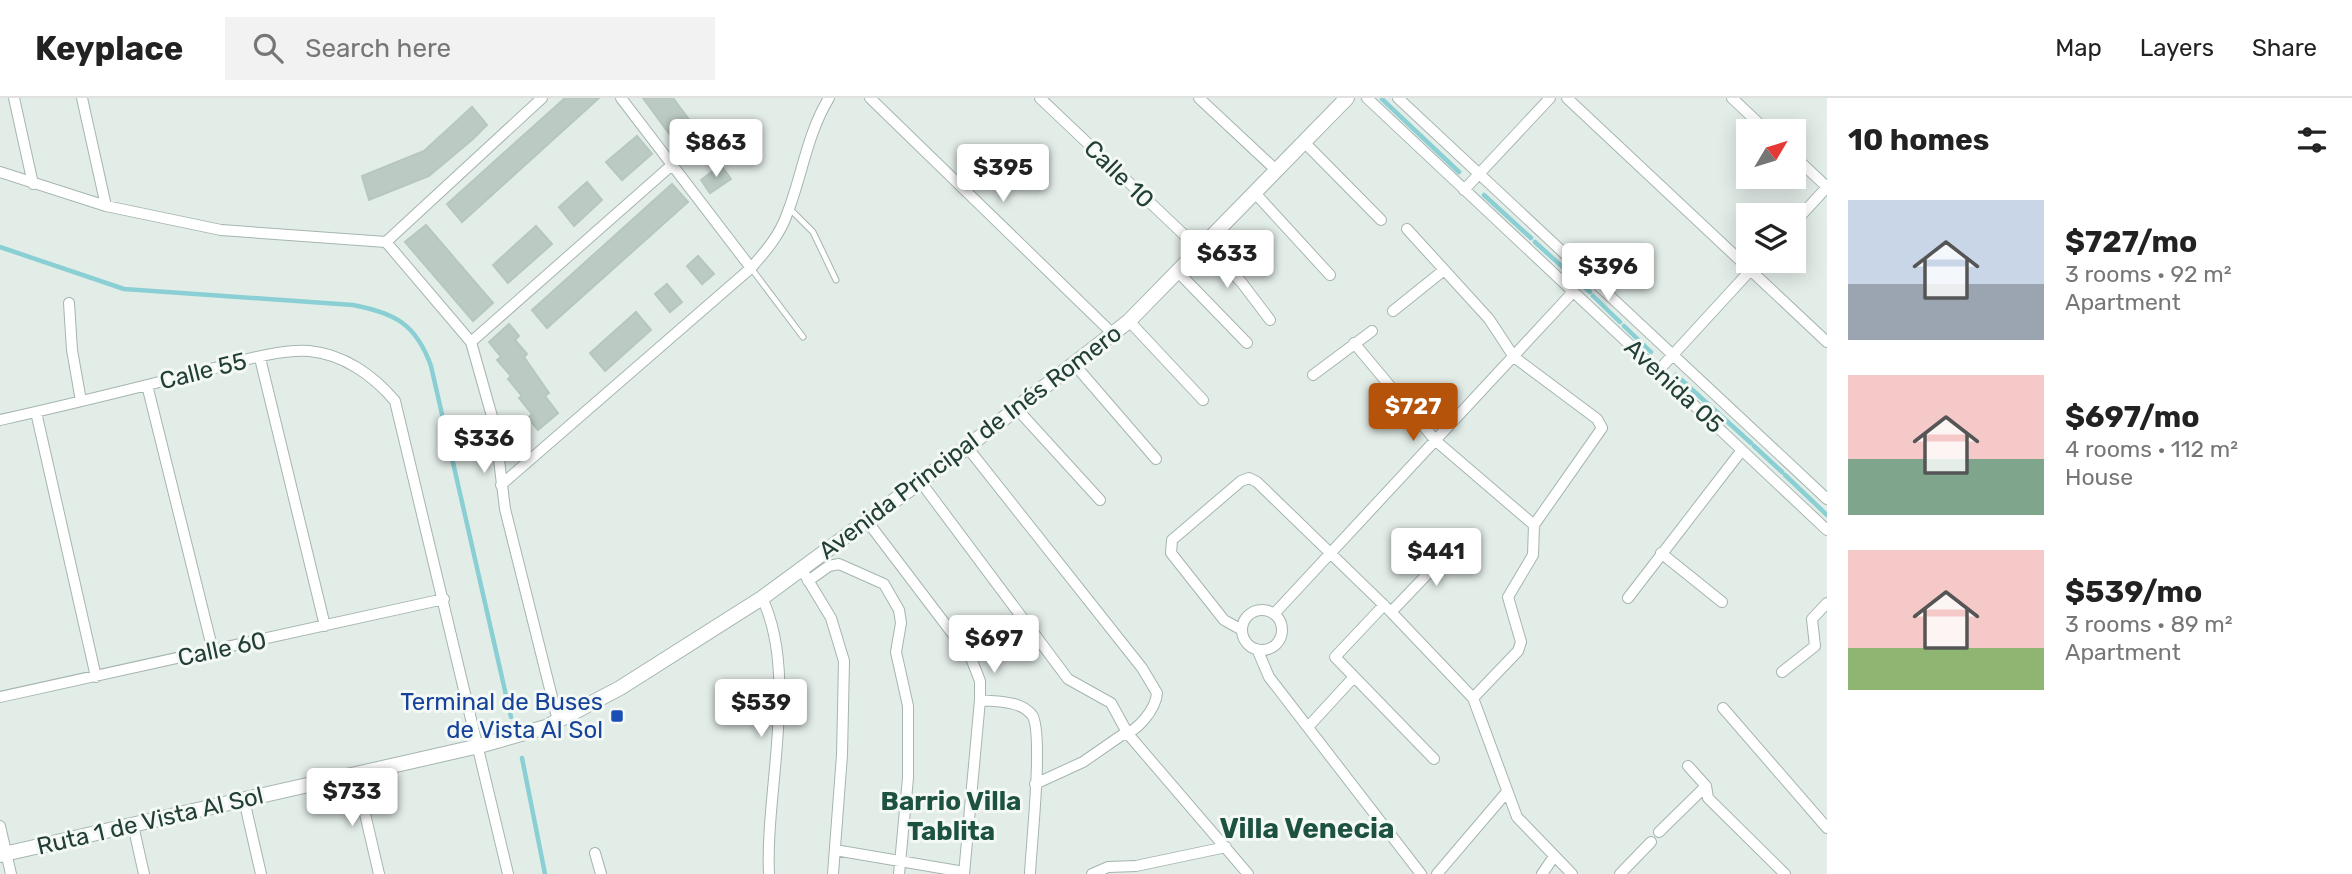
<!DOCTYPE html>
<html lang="en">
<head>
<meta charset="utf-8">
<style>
  :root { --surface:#fff; --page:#f2f2f2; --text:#222; --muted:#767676; --line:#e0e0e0; --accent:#b45309 }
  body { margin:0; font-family:Rubik,sans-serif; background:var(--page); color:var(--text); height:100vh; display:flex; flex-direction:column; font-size:26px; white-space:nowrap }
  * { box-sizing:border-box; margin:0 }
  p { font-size:23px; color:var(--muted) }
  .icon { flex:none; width:38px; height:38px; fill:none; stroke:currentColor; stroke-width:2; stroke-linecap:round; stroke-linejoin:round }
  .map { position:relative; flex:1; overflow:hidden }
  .sheet { display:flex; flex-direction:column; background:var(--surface); width:525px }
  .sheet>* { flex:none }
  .needle { width:46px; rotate:52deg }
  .controls { position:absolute; left:1736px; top:21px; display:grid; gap:14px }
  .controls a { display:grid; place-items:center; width:70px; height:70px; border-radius:0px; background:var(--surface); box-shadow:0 4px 18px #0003; font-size:35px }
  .price { position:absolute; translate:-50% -60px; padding:0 16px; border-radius:7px; background:#fff; color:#222; font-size:23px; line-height:46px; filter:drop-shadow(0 2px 4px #0008) }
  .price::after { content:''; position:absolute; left:50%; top:42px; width:21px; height:16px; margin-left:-10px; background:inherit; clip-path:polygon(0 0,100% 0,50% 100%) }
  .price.current { background:var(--accent); color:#fff }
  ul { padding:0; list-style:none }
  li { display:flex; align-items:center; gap:21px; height:175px; padding:0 21px }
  li span { display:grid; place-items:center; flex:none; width:196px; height:140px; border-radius:0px; color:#555 }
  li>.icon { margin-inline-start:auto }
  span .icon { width:84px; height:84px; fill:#fffc; stroke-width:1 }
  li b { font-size:30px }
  h2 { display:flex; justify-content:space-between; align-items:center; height:84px; padding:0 21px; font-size:30px }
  header { display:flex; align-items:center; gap:42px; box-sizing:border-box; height:98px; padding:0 35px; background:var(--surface); border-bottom:2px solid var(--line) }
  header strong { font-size:33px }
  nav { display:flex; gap:38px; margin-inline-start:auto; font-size:24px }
  .search { width:490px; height:63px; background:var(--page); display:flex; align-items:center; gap:18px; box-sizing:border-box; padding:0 24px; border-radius:0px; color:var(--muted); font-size:26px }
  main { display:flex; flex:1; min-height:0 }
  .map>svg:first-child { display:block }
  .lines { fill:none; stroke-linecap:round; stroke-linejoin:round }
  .stream { stroke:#8acfd4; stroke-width:4.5 }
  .building { fill:#bbcbc3; stroke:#b5c7be; stroke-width:2 }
  .service-casing { stroke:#a5b5af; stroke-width:7 }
  .minor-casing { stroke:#a5b5af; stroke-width:12 }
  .tertiary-casing { stroke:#a5b5af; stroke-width:16 }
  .service { stroke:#fff; stroke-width:5 }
  .minor { stroke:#fff; stroke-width:10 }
  .tertiary { stroke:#fff; stroke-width:14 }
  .transit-dot { fill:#1a4fb4; stroke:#f4f9f6; stroke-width:2.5 }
  .labels { text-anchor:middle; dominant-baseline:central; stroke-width:6; stroke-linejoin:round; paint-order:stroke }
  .street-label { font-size:24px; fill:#223f35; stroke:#f4f9f6 }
  .transit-label { font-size:24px; fill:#164399; stroke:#f4f9f6; text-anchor:end }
  .neighbourhood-label { font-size:26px; font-weight:bold; fill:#1d5240; stroke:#f4f9f6 }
  .quarter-label { font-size:28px; font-weight:bold; fill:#1d5240; stroke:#f4f9f6 }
</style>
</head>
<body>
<header>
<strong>Keyplace</strong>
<div class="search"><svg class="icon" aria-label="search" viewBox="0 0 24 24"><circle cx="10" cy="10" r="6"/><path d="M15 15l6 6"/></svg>Search here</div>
<nav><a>Map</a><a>Layers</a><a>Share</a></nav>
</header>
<main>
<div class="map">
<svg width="1827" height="776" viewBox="0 0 1827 776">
  <rect width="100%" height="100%" fill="#e3ede8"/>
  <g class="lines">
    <path class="stream" d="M1382,1L1459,74
      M1484,97L1531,140
      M1535,144L1590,194
      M0,149L124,191L353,207C395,215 416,226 431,268L511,619
      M1593,198L1620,224
      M1624,228L1651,254
      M1676,277L1751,345
      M1754,348L1782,374
      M1785,377L1827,417
      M522,660L545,776"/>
  </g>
  <path class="building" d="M565,0H599L462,124L447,106Z
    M643,0H673L702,39L682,53Z
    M472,9L487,27L473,41L429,78L369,102L362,78L424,53Z
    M637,38L652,56L622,82L606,64Z
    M721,67L731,81L710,95L701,82Z
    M587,84L602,102L574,128L559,109Z
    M672,86L688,104L547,230L532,212Z
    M426,127L493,205L473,223L405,144Z
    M536,128L552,146L508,185L493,167Z
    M698,158L714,176L702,186L687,168Z
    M667,186L682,204L670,214L655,196Z
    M636,214L651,232L605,273L590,255Z
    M509,226L519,238L515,242L527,256L524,259L549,295L545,298L558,315L538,332L528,320L532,316L519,300L522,298L508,281L511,278L497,262L501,259L489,244Z"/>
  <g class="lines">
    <defs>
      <path id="service" d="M789,110L813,134L836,182
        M751,170L803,239"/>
      <path id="minor" d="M14,0L33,86
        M82,0L106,108
        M621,0L751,170
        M870,0L1113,236
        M1040,0L1199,151
        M1199,0L1276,72
        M1367,0L1827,432
        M1398,0L1827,401
        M1567,0L1827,244
        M1732,0L1767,33
        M1304,44L1381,122
        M1794,58L1827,89
        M0,74L106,108L221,132L386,144L471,244L495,329L505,411L558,623
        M1464,92L1550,0
        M1254,94L1330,177
        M1794,125L1827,89
        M1407,131L1489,221L1514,259L1597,321L1602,330L1534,427L1533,457L1508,499L1521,544L1518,553L1473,600
        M386,144L542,0
        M1205,145L1242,185L1270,222
        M1177,173L1247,245
        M69,205L72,252L81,303
        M1393,213L1444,172
        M1129,223L1203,302
        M471,244L673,66
        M1354,245L1436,343L1534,427
        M260,260L325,528
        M1074,266L1156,361
        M1658,273L1759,163
        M1313,277L1372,233
        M147,287L213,553
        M1017,311L1100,402
        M36,314L96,579
        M0,322C68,307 136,290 203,273C236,265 275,251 309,253C343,256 373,277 395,303L508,776
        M967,349L1142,570L1157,595C1156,611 1137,634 1122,637L1083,664L1035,686
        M920,383L1068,581L1111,605L1128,636L1248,776
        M501,387L751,170C765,154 780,137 787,116C802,78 807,36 829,0
        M867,423L971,560L980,583V602L964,776
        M1661,455L1722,504
        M805,477L831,520L844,563L842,657L833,776
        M808,483L829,468L839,466L884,486L899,512L901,525L896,554L908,608V680L899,776
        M762,500C799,577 765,693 769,776
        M1628,500L1742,352
        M1384,507L1335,559L1434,661
        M1242 532a20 20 0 1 1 40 0a20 20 0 1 1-40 0Z
        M1391,514L1438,465L1448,443
        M1274,516L1573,194
        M1242,532L1224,522L1171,455L1172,442L1241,383L1249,380L1257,384L1391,514L1473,600L1517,719L1572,776
        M1257,551L1269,579L1421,776
        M1782,574L1815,548L1812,521L1827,505
        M0,599L444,501
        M980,602C997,604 1020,602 1032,617C1044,634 1031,749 1030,776
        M1723,610L1827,730
        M1308,629L1353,580
        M1688,668L1706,688L1708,700L1785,776
        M356,677L379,776
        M244,702L261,776
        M133,727L144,776
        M0,728L11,776
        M1659,734L1706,688
        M835,752L964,774
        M595,755L601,776
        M1092,776L1108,769L1136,768L1226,749
        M1437,776L1506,695
        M1542,776L1553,760
        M1620,776L1651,744"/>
      <path id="tertiary" d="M0,757L479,648L546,629L620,590L762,500L967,349L1129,223L1347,0"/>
    </defs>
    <use href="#service" class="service-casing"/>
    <use href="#minor" class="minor-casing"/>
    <use href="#tertiary" class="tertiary-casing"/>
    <use href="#service" class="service"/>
    <use href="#minor" class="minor"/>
    <use href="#tertiary" class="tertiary"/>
  </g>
  <rect class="transit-dot" x="610" y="611" width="14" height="14" rx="3.5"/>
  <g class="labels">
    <g class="street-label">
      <text transform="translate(1119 76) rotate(44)">Calle 10</text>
      <text transform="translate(203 273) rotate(-14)">Calle 55</text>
      <text transform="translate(1674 288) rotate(43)">Avenida 05</text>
      <text transform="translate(970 344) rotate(-37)">Avenida Principal de Inés Romero</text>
      <text transform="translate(222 551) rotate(-12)">Calle 60</text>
      <text transform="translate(150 723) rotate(-13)">Ruta 1 de Vista Al Sol</text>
    </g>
    <g class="transit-label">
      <text x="603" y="604">Terminal de Buses<tspan x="603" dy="28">de Vista Al Sol</tspan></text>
    </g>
    <g class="neighbourhood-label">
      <text x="951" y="703">Barrio Villa<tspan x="951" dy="30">Tablita</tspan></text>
    </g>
    <g class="quarter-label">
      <text x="1307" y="730">Villa Venecia</text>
    </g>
  </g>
</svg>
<div class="controls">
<a><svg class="needle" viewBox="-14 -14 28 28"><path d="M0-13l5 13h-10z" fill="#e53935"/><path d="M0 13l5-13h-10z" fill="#767676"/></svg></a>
<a><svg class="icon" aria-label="layers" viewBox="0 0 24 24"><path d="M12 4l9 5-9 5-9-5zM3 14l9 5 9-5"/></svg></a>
</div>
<b class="price" style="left:716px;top:81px">$863</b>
<b class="price" style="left:1003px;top:106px">$395</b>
<b class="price" style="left:1227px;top:192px">$633</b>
<b class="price" style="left:1608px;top:205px">$396</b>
<b class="price current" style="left:1413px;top:345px">$727</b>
<b class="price" style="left:484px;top:377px">$336</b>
<b class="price" style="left:1436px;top:490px">$441</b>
<b class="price" style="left:994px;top:577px">$697</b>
<b class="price" style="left:761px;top:641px">$539</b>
<b class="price" style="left:352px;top:730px">$733</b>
</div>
<section class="sheet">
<h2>10 homes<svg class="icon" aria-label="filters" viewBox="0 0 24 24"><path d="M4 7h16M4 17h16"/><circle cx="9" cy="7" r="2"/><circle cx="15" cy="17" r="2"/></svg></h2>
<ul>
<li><span style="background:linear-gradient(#c9d6e8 60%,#9aa5b1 0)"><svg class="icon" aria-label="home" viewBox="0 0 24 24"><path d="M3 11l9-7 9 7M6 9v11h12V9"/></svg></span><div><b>$727/mo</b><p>3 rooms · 92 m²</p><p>Apartment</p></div></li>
<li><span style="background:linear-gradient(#f6c9c9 60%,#7fa58c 0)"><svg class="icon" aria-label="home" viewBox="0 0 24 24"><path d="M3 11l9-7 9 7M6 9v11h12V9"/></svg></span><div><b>$697/mo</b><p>4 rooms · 112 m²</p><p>House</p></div></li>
<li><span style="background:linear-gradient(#f6c9c9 70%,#8fb573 0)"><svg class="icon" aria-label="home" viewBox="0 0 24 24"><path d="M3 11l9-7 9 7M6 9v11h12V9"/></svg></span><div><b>$539/mo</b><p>3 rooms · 89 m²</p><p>Apartment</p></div></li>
</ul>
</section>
</main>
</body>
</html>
